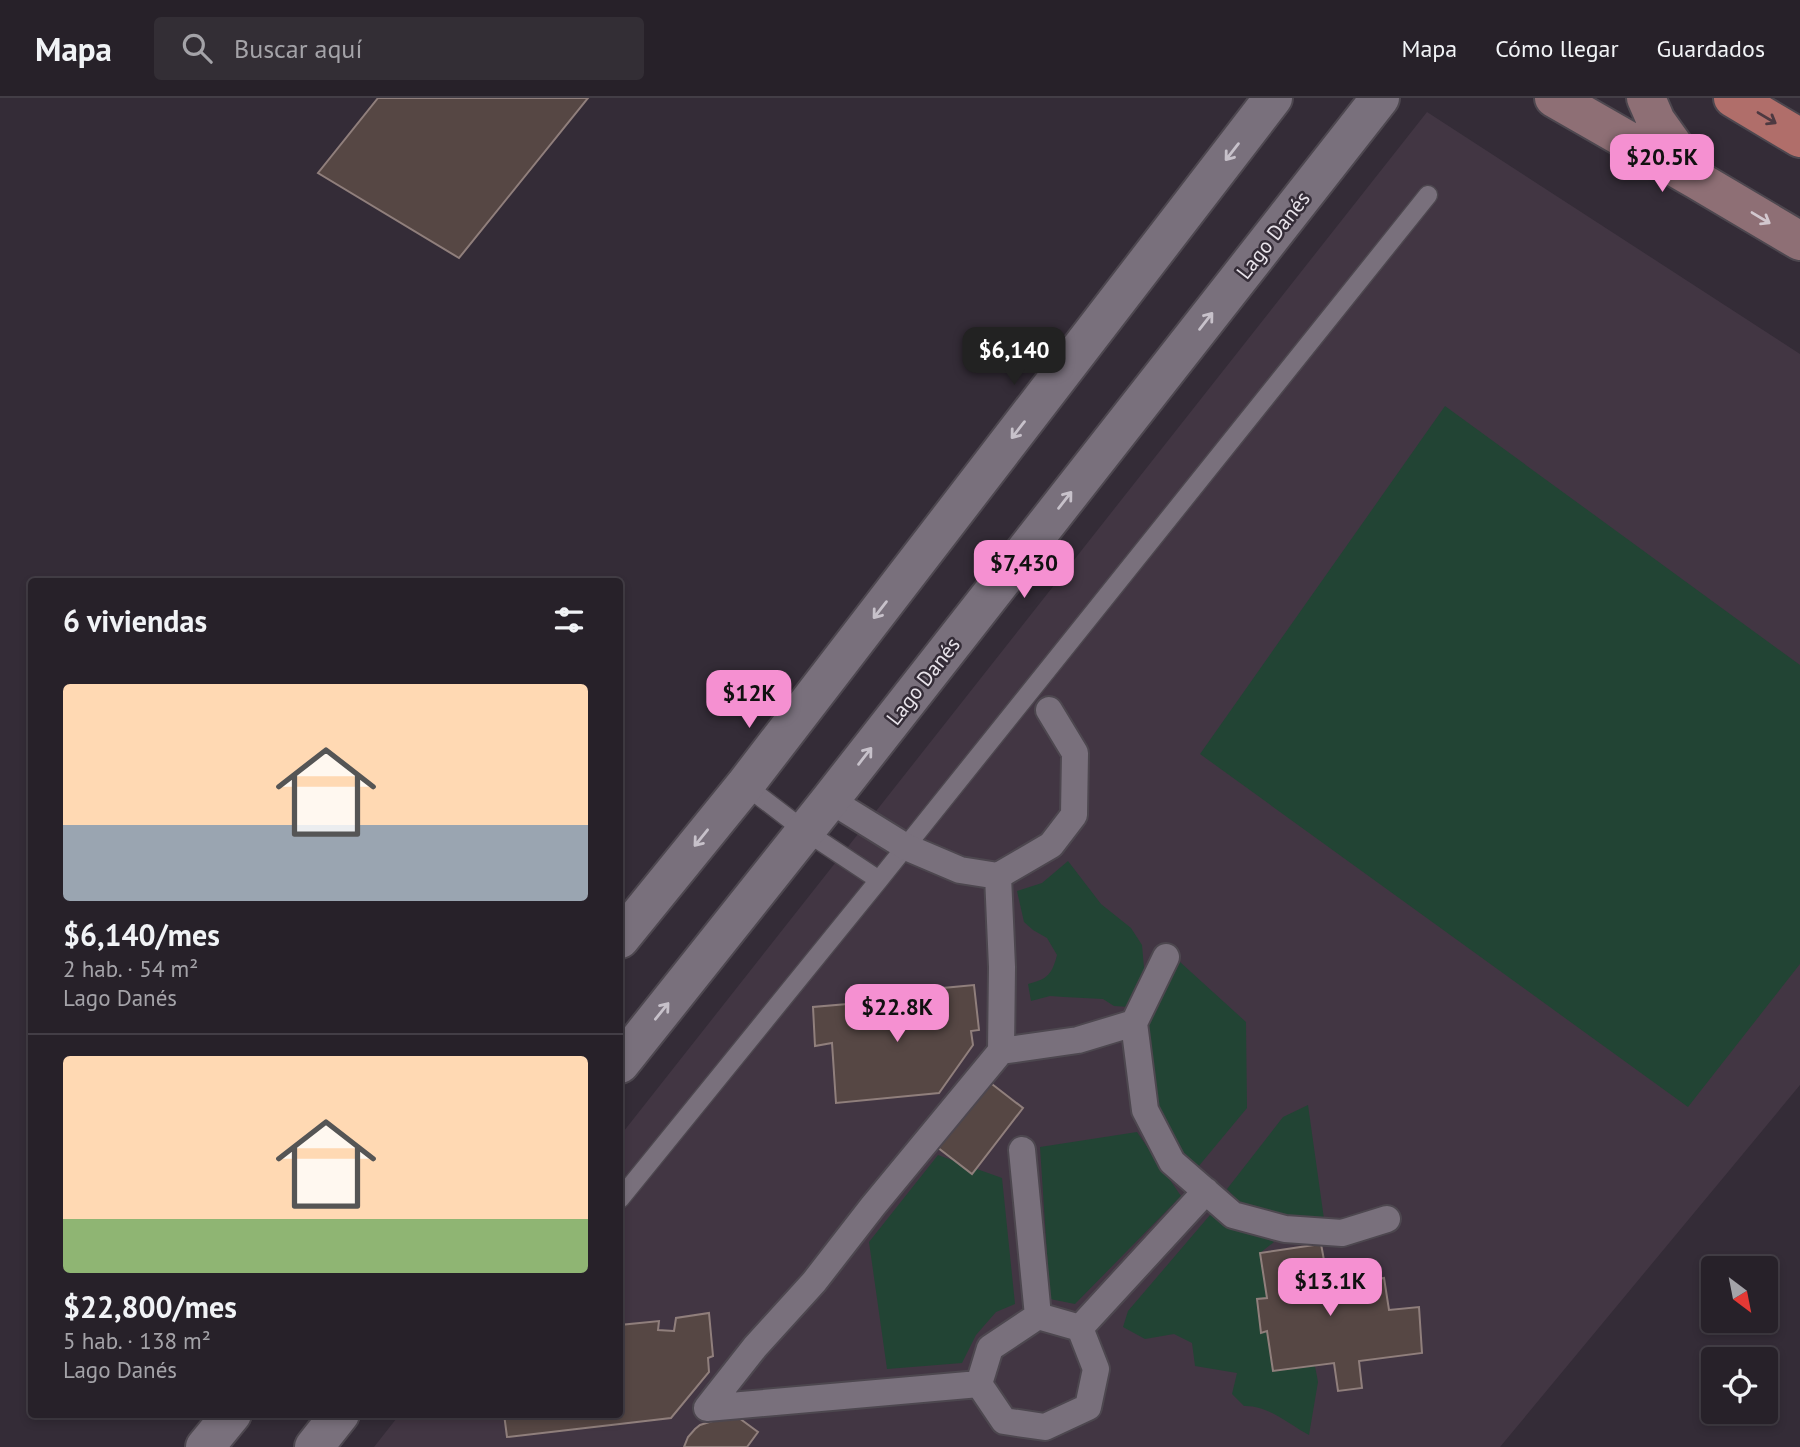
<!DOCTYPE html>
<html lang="es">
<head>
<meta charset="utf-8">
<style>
  :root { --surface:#272129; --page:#332e35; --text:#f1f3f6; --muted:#a4a3a8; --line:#433e46; --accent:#f590d1 }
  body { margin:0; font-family:"PT Sans",sans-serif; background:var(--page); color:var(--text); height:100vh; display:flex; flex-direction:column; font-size:26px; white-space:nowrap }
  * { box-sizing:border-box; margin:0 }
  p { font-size:23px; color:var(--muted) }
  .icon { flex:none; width:38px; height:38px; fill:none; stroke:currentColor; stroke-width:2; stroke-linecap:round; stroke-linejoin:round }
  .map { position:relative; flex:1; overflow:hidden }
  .sheet { position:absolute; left:28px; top:480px; width:595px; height:840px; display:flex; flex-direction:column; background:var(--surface); border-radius:7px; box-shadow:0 4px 10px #0003,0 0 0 2px var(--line) }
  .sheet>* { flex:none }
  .needle { width:46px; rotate:148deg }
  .tools { position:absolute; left:1701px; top:1158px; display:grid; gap:14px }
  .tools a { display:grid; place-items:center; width:77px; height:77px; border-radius:7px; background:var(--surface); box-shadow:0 4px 10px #0003,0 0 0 2px var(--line); font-size:35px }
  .price { position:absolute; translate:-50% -60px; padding:0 16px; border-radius:14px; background:var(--accent); color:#111; font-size:23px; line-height:46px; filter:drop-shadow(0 2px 4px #0008) }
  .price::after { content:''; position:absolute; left:50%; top:42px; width:21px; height:16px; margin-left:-10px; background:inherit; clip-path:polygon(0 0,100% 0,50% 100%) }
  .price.current { background:#222; color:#fff }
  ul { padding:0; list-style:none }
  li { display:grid; align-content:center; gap:14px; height:371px; padding:0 35px }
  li+li { border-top:2px solid var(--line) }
  li span { display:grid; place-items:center; height:217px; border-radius:7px; color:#555 }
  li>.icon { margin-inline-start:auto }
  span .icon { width:126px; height:126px; fill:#fffc; stroke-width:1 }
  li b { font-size:30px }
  h2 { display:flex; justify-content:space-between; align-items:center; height:84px; padding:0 35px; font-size:30px }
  header { display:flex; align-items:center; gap:42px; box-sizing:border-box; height:98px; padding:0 35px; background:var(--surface); border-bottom:2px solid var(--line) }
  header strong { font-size:33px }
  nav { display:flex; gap:38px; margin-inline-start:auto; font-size:24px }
  .search { width:490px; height:63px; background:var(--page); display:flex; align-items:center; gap:18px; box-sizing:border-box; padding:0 24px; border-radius:7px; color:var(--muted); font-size:26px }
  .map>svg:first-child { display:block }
  .education { fill:#423643 }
  .green { fill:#224434 }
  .building { fill:#564744; stroke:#907f7c; stroke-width:2 }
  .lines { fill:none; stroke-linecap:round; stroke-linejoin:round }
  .service-casing { stroke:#4d474f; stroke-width:21 }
  .pedestrian-casing { stroke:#4d474f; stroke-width:30 }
  .tertiary-casing { stroke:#4d474f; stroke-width:42 }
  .secondary-casing { stroke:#4d474f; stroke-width:42 }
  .trunk-casing { stroke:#4d474f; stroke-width:42 }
  .service { stroke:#79707c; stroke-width:18 }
  .pedestrian { stroke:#79707c; stroke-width:26 }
  .tertiary { stroke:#79707c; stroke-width:38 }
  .secondary { stroke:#8e6f75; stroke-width:38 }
  .trunk { stroke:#b06e6a; stroke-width:38 }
  .oneway { stroke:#4d3941 }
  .oneway2 { stroke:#c7c1ca }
  .oneway3 { stroke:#d2c7ce }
  .labels { text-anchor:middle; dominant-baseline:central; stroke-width:5; stroke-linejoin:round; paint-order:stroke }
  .street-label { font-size:21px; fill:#e9e4eb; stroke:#342c37 }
</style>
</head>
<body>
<header>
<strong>Mapa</strong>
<div class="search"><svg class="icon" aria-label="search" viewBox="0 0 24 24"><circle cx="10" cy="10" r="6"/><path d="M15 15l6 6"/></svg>Buscar aquí</div>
<nav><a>Mapa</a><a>Cómo llegar</a><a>Guardados</a></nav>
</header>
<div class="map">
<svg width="1800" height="1349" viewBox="0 0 1800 1349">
  <rect width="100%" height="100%" fill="#342c37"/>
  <path class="education" d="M1427,14L1800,256V987L1500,1349H374L400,1316H620V1038Z"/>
  <path class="green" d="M1445,308L1800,567V866L1688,1009L1200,656Z
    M1068,763L1101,806L1131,830L1142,847L1145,881L1129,909L1114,908L1103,901L1064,899L1050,898L1031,903L1028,886C1048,881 1052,876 1057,857L1047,840L1033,832L1024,824L1017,793L1042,785Z
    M1180,864L1246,924L1247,1010L1198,1069L1179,1054L1154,1006L1146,924Z
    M1308,1007L1324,1121H1306L1246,1111L1227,1091L1283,1019Z
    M1137,1034L1181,1098L1075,1206L1050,1201L1040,1049Z
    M938,1057L1002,1080L1015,1206L996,1214L976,1237L962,1265L887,1271L869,1144Z
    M1210,1117L1274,1144L1260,1155L1267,1200L1257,1202L1261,1234L1267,1233L1273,1273L1315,1268L1318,1284L1309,1337C1288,1326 1268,1307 1244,1308L1232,1296L1237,1275L1195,1268L1192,1245L1174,1236L1145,1241L1123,1229L1128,1213Z"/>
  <path class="building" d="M378,0H588L459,160L318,75Z
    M974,887L979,932L971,933L973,947L939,995L836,1005L832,945L815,948L813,909L929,899V908L945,909L943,890Z
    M988,983L1023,1010L972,1076L937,1049Z
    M1321,1146L1329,1189L1384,1180L1389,1212L1419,1209L1422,1255L1359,1263L1362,1290L1338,1293L1334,1265L1273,1273L1267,1233L1261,1235L1257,1201L1267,1200L1260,1155Z
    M709,1215L713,1258L708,1260L709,1274L671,1320L507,1339L504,1316H620V1227L659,1223L658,1232L674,1233L676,1220Z
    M724,1309L758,1334L747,1349H684L688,1339L695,1331L700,1327L713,1323Z"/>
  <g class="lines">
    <defs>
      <path id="service" d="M745,687L805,733L879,782
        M620,1101L879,782L1428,97"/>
      <path id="pedestrian" d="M998,778L1051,747L1074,717L1075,655L1049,612
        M1166,859L1134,925L1145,1012L1172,1064L1233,1117L1285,1131L1342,1135L1387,1121
        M1001,953L1078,942L1134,925
        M1022,1052L1038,1218
        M1080,1230L1096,1271L1088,1309L1045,1329L1004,1323L979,1286L990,1250L1038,1218L1080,1230L1206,1093
        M707,1310L755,1249L814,1184L873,1108L1001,953L1002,869L998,778L960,772L906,749L830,702
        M707,1310L979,1286"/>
      <path id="tertiary" d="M620,841L745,687L1273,0
        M620,966L830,702L1380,0
        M205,1349L232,1316
        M314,1349L340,1316"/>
      <path id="secondary" d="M1554,0L1697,82L1800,143
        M1646,0L1656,23L1691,72"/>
      <path id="trunk" d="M1733,0L1800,40"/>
    </defs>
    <use href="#service" class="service-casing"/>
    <use href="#pedestrian" class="pedestrian-casing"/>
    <use href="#tertiary" class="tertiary-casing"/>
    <use href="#secondary" class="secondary-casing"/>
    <use href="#trunk" class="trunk-casing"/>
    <use href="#service" class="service"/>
    <use href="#pedestrian" class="pedestrian"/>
    <use href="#tertiary" class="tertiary"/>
    <use href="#secondary" class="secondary"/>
    <use href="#trunk" class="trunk"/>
  </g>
  <defs><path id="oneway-shaft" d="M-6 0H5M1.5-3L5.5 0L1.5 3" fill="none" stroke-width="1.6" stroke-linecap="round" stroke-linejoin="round" transform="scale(1.75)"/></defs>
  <use class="oneway" href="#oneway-shaft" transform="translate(1767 20) rotate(31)"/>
  <g class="oneway2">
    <use href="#oneway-shaft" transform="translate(1232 54) rotate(128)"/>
    <use href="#oneway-shaft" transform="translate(1206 223) rotate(-52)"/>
    <use href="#oneway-shaft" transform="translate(1018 332) rotate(128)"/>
    <use href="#oneway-shaft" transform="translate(1065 402) rotate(-52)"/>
    <use href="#oneway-shaft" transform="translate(880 512) rotate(128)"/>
    <use href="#oneway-shaft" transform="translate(865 658) rotate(-52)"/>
    <use href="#oneway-shaft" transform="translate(701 740) rotate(129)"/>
    <use href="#oneway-shaft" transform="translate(662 913) rotate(-51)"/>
  </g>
  <use class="oneway3" href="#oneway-shaft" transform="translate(1761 120) rotate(31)"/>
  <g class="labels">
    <g class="street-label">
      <text transform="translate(1273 137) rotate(-52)">Lago Danés</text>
      <text transform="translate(923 583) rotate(-52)">Lago Danés</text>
    </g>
  </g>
</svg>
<div class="tools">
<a><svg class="needle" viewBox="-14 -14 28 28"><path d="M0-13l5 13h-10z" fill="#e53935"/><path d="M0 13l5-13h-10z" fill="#a4a3a8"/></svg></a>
<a><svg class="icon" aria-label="locate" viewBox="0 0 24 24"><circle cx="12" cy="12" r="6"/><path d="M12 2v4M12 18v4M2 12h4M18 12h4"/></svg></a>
</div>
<b class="price" style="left:1662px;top:96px">$20.5K</b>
<b class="price current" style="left:1014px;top:289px">$6,140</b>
<b class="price" style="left:1024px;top:502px">$7,430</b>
<b class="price" style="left:749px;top:632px">$12K</b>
<b class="price" style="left:897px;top:946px">$22.8K</b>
<b class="price" style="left:1330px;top:1220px">$13.1K</b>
<section class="sheet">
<h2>6 viviendas<svg class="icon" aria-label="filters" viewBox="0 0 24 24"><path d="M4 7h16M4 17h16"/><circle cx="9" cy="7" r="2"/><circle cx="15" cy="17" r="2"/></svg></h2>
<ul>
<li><span style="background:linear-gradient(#ffd9b3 65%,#9aa5b1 0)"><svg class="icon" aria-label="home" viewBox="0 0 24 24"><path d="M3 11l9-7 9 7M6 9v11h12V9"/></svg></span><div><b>$6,140/mes</b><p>2 hab. · 54 m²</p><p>Lago Danés</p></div></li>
<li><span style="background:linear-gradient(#ffd9b3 75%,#8fb573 0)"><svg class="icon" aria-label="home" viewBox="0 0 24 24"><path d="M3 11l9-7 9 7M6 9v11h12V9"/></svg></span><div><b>$22,800/mes</b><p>5 hab. · 138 m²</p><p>Lago Danés</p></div></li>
</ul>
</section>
</div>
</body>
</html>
